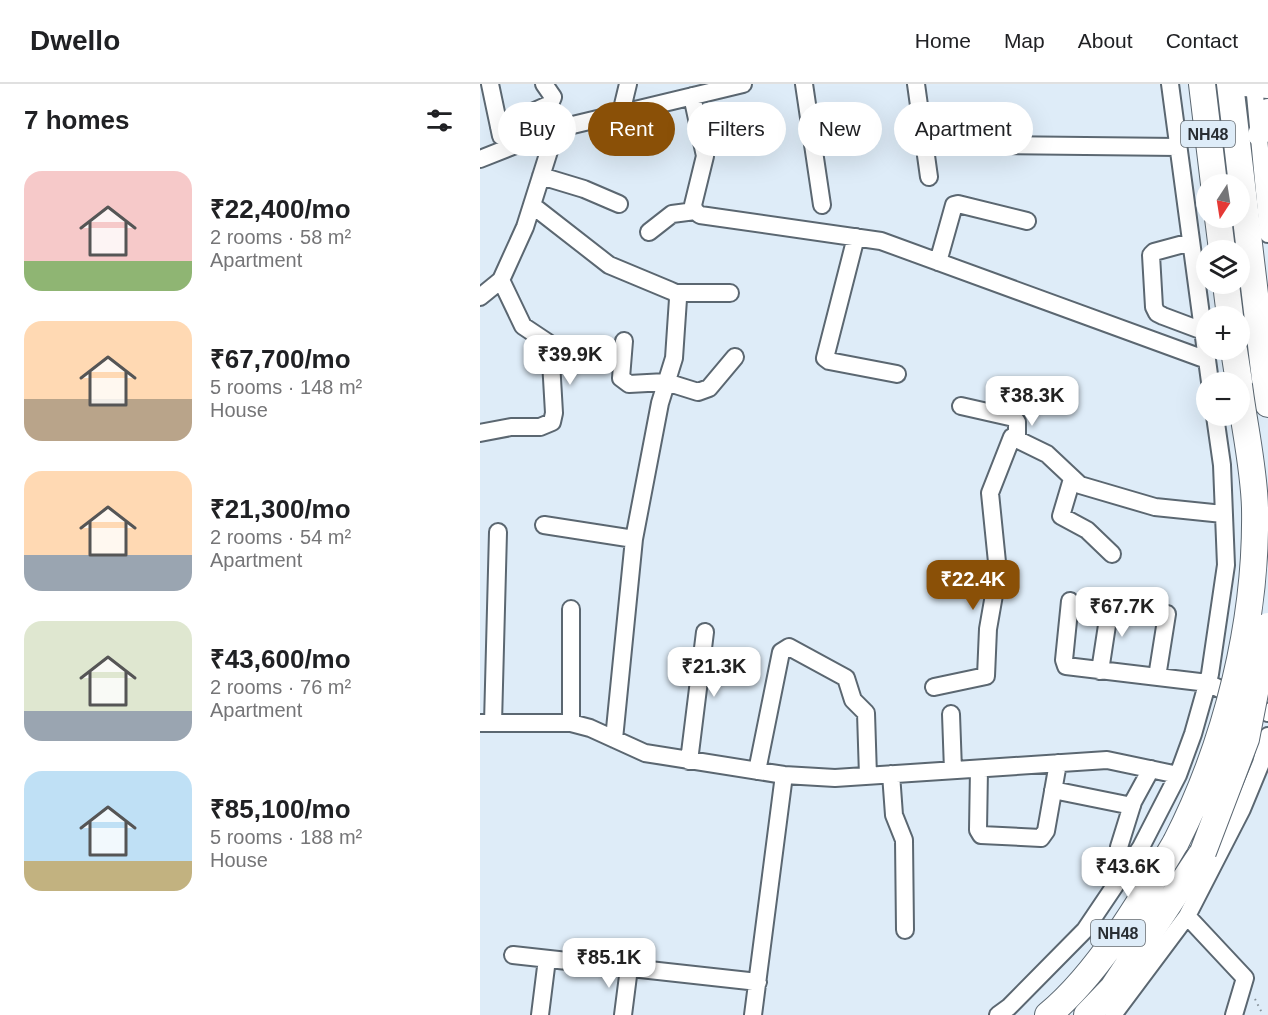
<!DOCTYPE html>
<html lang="en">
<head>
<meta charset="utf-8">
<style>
  :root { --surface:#fff; --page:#f2f2f2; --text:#202124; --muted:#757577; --line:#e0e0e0; --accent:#8a5007 }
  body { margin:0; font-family:Arial,sans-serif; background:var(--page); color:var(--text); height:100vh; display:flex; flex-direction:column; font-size:22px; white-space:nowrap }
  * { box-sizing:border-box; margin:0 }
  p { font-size:20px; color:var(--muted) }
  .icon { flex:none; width:33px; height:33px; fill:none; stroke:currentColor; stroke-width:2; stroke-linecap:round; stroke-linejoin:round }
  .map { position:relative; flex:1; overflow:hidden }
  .sheet { display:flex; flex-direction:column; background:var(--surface); width:480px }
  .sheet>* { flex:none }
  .banner { position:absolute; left:18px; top:18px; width:570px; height:54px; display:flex; gap:12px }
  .needle { width:39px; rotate:192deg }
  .fabs { position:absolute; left:716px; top:90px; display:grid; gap:12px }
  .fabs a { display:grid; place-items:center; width:54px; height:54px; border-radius:50%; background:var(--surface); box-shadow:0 6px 24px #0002; font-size:30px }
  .price { position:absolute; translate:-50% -51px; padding:0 14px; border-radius:12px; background:#fff; color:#222; font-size:20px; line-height:39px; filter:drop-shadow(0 2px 3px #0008) }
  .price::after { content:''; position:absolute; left:50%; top:36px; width:18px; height:14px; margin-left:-9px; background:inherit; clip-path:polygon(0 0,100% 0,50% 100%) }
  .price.on { background:var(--accent); color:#fff }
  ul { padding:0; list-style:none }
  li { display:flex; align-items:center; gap:18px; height:150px; padding:0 24px }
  li span { display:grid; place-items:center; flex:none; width:168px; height:120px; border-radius:18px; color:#555 }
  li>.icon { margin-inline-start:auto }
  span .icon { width:72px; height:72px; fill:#fffc; stroke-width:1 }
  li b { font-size:26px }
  h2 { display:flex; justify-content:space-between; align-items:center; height:72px; padding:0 24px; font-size:26px }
  .pill { padding:0 21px; border-radius:27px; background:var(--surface); box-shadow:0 6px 24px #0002; font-size:21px; line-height:54px }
  .pill.on { background:var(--accent); color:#fff }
  header { display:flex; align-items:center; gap:36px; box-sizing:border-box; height:84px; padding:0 30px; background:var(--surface); border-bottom:2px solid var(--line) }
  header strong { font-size:28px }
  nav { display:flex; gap:33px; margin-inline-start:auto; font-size:21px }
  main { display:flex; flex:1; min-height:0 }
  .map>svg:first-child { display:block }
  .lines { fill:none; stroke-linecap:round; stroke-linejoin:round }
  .minor-casing { stroke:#5b6771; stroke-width:20 }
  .major-casing { stroke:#5b6771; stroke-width:26 }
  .highway-casing { stroke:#5b6771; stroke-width:28 }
  .path { stroke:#869098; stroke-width:2; stroke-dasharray:1.5 4.5; stroke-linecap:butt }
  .minor { stroke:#fff; stroke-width:16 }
  .major { stroke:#fff; stroke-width:22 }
  .highway { stroke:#fff; stroke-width:26 }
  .highway-bridge-casing { stroke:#5b6771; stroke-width:28; stroke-linecap:butt }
  .highway-bridge { stroke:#fff; stroke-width:26 }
  .labels { text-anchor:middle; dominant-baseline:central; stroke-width:6; stroke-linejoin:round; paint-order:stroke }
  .shield { fill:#deecf8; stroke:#5f676e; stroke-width:1.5 }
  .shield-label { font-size:16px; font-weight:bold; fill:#292e33 }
</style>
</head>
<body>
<header>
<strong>Dwello</strong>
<nav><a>Home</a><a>Map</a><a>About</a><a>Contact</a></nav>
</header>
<main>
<section class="sheet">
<h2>7 homes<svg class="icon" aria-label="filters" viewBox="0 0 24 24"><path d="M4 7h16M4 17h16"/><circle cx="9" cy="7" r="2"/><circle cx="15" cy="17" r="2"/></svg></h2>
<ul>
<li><span style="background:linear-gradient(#f6c9c9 75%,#8fb573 0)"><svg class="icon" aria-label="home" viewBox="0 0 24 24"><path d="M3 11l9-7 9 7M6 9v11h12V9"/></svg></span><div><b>₹22,400/mo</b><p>2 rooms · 58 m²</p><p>Apartment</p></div></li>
<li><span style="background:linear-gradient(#ffd9b3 65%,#b9a48a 0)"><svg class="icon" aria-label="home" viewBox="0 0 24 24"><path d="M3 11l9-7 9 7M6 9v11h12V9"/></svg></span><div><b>₹67,700/mo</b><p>5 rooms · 148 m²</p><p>House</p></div></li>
<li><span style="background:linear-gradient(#ffd9b3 70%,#9aa5b1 0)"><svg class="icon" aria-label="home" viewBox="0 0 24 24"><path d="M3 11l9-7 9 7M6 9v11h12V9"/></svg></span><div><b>₹21,300/mo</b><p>2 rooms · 54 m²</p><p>Apartment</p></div></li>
<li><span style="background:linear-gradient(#dfe7d0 75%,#9aa5b1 0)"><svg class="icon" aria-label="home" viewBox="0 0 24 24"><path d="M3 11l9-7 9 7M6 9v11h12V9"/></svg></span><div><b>₹43,600/mo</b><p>2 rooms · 76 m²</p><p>Apartment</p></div></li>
<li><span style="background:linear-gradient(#bfe0f5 75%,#c2b280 0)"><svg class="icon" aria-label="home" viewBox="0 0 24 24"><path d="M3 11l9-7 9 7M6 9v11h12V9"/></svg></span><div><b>₹85,100/mo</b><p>5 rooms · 188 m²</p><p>House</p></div></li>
</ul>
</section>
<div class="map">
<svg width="788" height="931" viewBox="0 0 788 931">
  <rect width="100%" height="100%" fill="#deecf8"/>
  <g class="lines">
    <defs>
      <path id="minor" d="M10,0L21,52
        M324,0L342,121
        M436,0L449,93
        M690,0L730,298
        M774,0L788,150
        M212,12L225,72L213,121L215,127L220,131L401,157L727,276
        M141,29L148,0
        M19,43L70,20L73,13L64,0
        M517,61L698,63
        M0,75L76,45L263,0
        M61,92L104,105L139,120
        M52,121L129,181L189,206L196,209L198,215L194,274L180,319L154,455L134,655
        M169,148L192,130L215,127
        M376,153L345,274L349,277L417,290
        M711,158L674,168L671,171L674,223L677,229L683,232L723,247
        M458,178L474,121L478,120L547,137
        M196,209H250
        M0,213L21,196L45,143L76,45
        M144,257L141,294L149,300L186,298L218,308L229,304L255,273
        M481,322L534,334L537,338V355
        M0,349L31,343H60L72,338L74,329L70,260L43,242L21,196
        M592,395L581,432L607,446L632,470
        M64,441L154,455
        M590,517L584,576L586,582L728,599L788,629
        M91,525V639
        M620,587L631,515
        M677,593L687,530
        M454,603L506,592L508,545L518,488L510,409L532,353L567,370L600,401L675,423L743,430
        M471,630L473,686
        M0,639H91L110,644L165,669L304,691L355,694L627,676L698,691
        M13,639L18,448
        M209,677L225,548
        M499,685L498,746L501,751L561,754L566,747L578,679
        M277,687L301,568L309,563L366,594L373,616L386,629L388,692
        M411,690L414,731L424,756L425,846
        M573,706L652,722
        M639,763L653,718L671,685
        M707,832L765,894L754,931
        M33,871L278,898
        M60,931L67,875
        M143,931L149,884
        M273,931L304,691
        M518,931L529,923L605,846L661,763L698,691L713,650L730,590L746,481L742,381L735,332
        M633,931L707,832L762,725L781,679L788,652"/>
      <path id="major" d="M753,0L788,3
        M779,51L788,26"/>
      <path id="highway" d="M722,0L734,100
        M750,0L788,320
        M738,134L742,166
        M746,200L750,232
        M754,266L759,298
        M568,931C618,890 663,814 696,758
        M607,931L633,904L723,768"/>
    </defs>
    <use href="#minor" class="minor-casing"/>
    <use href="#major" class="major-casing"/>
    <use href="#highway" class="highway-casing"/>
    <path class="path" d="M775,915L783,931"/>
    <use href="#minor" class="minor"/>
    <use href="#major" class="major"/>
    <use href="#highway" class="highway"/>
    <defs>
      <path id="highway-bridge" d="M696,758C747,658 777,537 775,424C774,384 764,341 759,301
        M723,768L766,655L788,542"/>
    </defs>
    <use href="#highway-bridge" class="highway-bridge-casing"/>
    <use href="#highway-bridge" class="highway-bridge"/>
  </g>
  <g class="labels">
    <g class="shield">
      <rect x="701" y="37" width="54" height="26" rx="4.5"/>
      <rect x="611" y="836" width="54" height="26" rx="4.5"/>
    </g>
    <g class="shield-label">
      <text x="728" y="50">NH48</text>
      <text x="638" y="849">NH48</text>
    </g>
  </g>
</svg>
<div class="fabs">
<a><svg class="needle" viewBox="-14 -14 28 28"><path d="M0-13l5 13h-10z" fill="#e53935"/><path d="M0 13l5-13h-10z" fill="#757577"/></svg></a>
<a><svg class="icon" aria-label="layers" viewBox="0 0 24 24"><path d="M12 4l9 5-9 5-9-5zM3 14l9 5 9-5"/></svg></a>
<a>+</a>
<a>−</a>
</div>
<b class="price" style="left:90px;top:302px">₹39.9K</b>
<b class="price" style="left:552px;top:343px">₹38.3K</b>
<b class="price on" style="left:493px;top:527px">₹22.4K</b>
<b class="price" style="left:642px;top:554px">₹67.7K</b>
<b class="price" style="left:234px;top:614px">₹21.3K</b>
<b class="price" style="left:648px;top:814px">₹43.6K</b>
<b class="price" style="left:129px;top:905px">₹85.1K</b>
<div class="banner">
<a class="pill">Buy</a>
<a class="pill on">Rent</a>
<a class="pill">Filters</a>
<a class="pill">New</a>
<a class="pill">Apartment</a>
</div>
</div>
</main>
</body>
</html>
